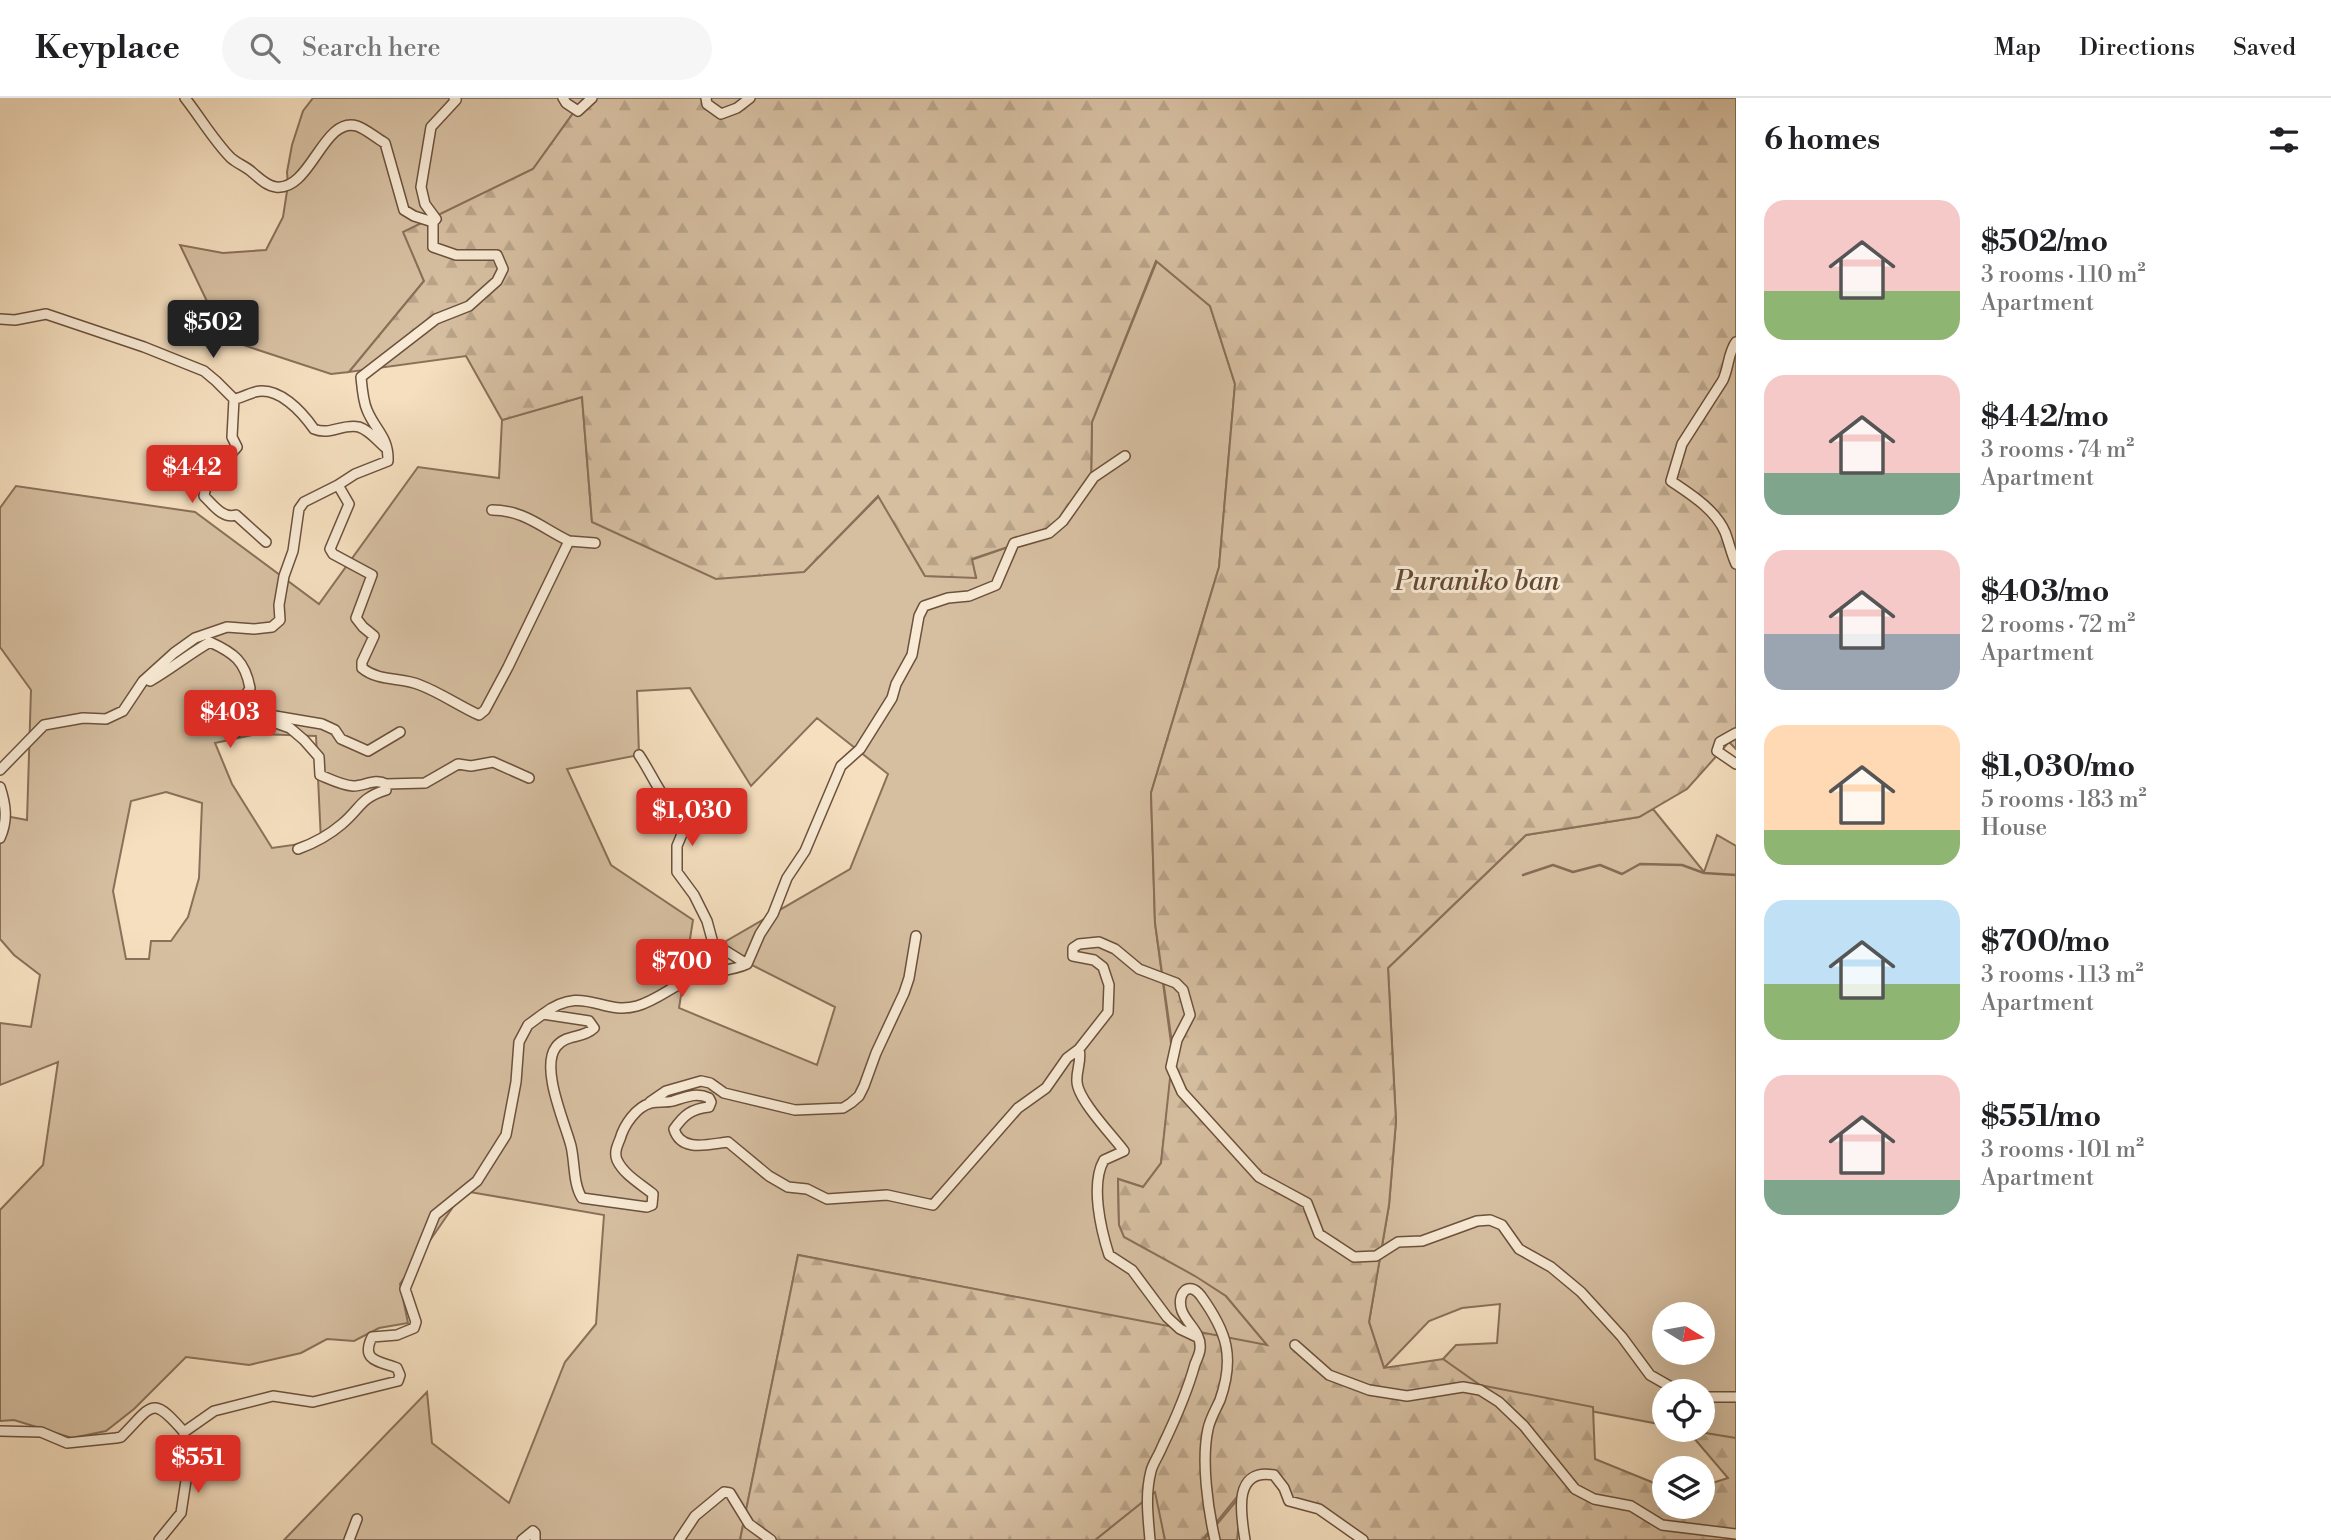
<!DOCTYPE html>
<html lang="en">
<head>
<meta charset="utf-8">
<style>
  :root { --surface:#fff; --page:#f6f6f6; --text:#202124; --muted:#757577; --line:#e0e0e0; --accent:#d93025 }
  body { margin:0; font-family:"Libre Bodoni",serif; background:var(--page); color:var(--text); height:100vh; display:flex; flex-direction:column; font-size:26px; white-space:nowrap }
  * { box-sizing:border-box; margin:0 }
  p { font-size:23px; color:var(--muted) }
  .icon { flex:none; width:38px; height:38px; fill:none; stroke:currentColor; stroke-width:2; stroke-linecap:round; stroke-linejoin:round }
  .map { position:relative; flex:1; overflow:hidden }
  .side { display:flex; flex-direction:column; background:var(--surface); width:595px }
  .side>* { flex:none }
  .needle { width:46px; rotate:101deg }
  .fabs { position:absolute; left:1652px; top:1204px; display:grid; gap:14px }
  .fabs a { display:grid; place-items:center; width:63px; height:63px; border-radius:50%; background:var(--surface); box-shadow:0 7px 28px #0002; font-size:35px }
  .price { position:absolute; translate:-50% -60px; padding:0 16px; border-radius:7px; background:var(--accent); color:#fff; font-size:23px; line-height:46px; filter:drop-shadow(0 2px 4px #0008) }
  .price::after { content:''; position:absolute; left:50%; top:42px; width:21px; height:16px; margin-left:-10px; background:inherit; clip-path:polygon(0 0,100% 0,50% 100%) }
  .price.active { background:#222; color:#fff }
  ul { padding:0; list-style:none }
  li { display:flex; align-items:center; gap:21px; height:175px; padding:0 28px }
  li span { display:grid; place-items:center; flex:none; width:196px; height:140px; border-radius:21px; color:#555 }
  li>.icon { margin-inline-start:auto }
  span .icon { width:84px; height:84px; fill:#fffc; stroke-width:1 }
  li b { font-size:30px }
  h2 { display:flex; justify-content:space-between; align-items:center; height:84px; padding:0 28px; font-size:30px }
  header { display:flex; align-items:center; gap:42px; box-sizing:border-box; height:98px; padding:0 35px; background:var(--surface); border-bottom:2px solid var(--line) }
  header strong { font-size:33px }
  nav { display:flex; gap:38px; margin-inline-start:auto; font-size:24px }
  .search { width:490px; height:63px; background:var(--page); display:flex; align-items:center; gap:18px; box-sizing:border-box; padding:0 24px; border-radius:38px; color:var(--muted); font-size:26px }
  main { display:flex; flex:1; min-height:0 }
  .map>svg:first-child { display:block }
  .green { fill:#d6bfa1; stroke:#8a7059; stroke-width:2; fill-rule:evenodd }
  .forest { fill:url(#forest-firs); stroke:#8a7059; stroke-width:2 }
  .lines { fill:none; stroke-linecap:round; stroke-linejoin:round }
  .stream { stroke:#876d56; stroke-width:2.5 }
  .minor-casing { stroke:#6c513c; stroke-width:12 }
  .minor { stroke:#f8ead5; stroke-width:9 }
  .labels { text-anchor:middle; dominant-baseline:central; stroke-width:6; stroke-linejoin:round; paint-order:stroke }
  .park-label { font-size:28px; font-style:italic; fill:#644935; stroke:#f8ead5 }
</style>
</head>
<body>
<header>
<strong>Keyplace</strong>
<div class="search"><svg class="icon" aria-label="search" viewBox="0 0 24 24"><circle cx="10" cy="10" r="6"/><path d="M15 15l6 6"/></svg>Search here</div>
<nav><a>Map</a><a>Directions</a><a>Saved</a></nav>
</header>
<main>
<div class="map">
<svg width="1736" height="1442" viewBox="0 0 1736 1442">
  <defs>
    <pattern id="forest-firs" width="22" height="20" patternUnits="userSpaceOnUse" patternTransform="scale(1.75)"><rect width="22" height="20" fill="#d6bfa1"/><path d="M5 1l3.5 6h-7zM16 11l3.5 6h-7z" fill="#b9a48a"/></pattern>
  </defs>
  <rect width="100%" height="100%" fill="#f5dfbf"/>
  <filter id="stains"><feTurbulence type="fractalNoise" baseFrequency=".00286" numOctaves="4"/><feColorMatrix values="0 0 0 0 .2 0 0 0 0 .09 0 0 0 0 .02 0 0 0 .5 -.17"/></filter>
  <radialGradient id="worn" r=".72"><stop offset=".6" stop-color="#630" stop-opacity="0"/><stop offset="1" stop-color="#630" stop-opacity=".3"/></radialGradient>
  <path class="green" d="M313,0H584L533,71L404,134L424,183L349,274L331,276L225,241L180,147L223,155L266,152L283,119L288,87L287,74L292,47L303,13Z
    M1157,163L1210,208L1235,286L1219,469L1151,695L1155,825L1173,960L1161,1065L1143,1089L1118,1081L1119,1126L1226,1198L1268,1248L798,1157L740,1442H284L427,1294L432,1345L509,1405L565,1264L596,1226L604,1117L464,1093L400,1186L408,1225L379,1230L354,1243L327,1241L301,1255L249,1267L186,1259L134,1311L106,1333L72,1340L14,1322L0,1323V1112L43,1067L58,964L0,987V925L31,929L40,877L14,857L0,841V717L27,722L31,592L0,549V410L16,388L195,414L319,506L418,369L499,380L502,322L582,299L592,424L805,473L879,398L925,478L976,479L971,462L1049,435L1091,384L1092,324ZM690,590L751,688L817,620L888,676L850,771L716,849L835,909L817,967L679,910L693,822L611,767L567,671L639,657L637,593ZM257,636L316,638L321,743L272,750L232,686L215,645ZM166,694L202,705L199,780L188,819L171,843H151L149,861H126L113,793L131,703Z
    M1653,711L1704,774L1717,737L1736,748V1341L1688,1332H1703V1293H1664V1327L1480,1292L1443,1261L1456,1247L1497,1245L1500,1206L1462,1210L1429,1223L1384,1270L1369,1224L1389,1107L1396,1023L1388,870L1526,737L1639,719ZM1664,1216H1703V1255H1664Z
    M1156,1393L1165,1442H1095Z
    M1242,1396L1237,1442H1204Z"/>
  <path class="forest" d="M584,0H1736V651L1729,644L1687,691L1639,719L1526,737L1388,870L1396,1023L1389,1107L1369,1224L1384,1270L1443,1261L1480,1287L1593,1309L1595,1361L1664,1389V1409H1703V1388L1728,1380L1687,1332L1736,1340V1442H1363L1319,1411L1289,1403L1273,1377L1254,1378L1202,1442H1165L1155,1394L1095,1442H740L798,1157L1267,1247L1226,1198L1195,1178L1124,1139L1119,1127L1118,1081L1143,1089L1161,1065L1173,952L1155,825L1151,695L1219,469L1235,286L1210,208L1156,163L1092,324L1091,384L1049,435L972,461L976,480L925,478L878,398L804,474L716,481L592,424L582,299L502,322L466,258L349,274L424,183L403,134L533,71Z"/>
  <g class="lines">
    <path class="stream" d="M1523,777L1553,767L1573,774L1600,767L1622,776L1640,766L1682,767L1704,775L1736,777"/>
    <defs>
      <path id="minor" d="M563,0L566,5L578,13L592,0
        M706,0L707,6L721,16L737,10L750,0
        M433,124L436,121L425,106L421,89L431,29L456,2L454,0
        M0,221L15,222L46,216L144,249L204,273L216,283L234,301C242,300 247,296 255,294C279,288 302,314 314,331C330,338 343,325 359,329C371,333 378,344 387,351
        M1736,244C1728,255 1729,269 1723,282L1682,346L1671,383C1690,396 1715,411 1725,434C1729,444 1731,455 1736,466
        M234,301L232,339L237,349C225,363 206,379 204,398C213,407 223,421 236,417L266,444
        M338,387L349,406L330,451L333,456L372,477L356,520L363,529L374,538L362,564V570C379,584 401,579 420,587C441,595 459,608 479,617L485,612L508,569L569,443L595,445
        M492,412C524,412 542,430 569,443
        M147,581L150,583C171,571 189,556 210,544C234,555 245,563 250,590L231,624V637L257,623L260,618L269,617L322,626L335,632L341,641L368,653L400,634
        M257,623L276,625L290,630L304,642L319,659L320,677C330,681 341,687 353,688C365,688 375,680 386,686V692C360,700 361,710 342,726C328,738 315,745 298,751
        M1736,635L1720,644L1717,653L1736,666
        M639,657C653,677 666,713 689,723L691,729L682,736L677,748V774L694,797L707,823L713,845L747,866
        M0,672L44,627L83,620L106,621L123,613L143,583L174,555L195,540L227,529L254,531L272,529L280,522L279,507L284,478L293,453L299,411L304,404L338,387L355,376L388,363C389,339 375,332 367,312C363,303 362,289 361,279L436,221L469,208L497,183L503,171L497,157H456L433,149V124L414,118L404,112L385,45C376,40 366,31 357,28C323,18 311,93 276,89C267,88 260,81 253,75C247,69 238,66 231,60C214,43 200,19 185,0
        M386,686L425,685L458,666L471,668L493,664L529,680
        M0,689C6,707 8,723 0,740
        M543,916C584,885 601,918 637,908C656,903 674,887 694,879C711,872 730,874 747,866L760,836L773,816L787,780L805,753L841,668L860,651L892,600L896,586L912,557L919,518L924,508L948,500L969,498L996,487L1014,445L1049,435L1063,423L1094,379L1125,358
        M1079,951C1082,963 1076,972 1077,984C1078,1002 1112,1037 1124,1053L1104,1062C1090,1086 1101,1132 1109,1157L1132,1172L1167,1219L1180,1231L1197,1239
        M650,1004L666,993L701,983L710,985L724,995L795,1012L843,1010L851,1005L859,998L864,988L876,955L904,895L909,880L916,838
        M1295,1247L1329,1277L1369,1292L1407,1298L1463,1289L1480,1292L1499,1304L1524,1328L1575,1391L1594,1401L1631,1408L1662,1427L1736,1436
        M1703,1299H1736
        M0,1333L41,1334L67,1345L116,1340L121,1339C153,1307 151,1296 184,1334L214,1313L273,1298L313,1304L398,1283L400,1277L397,1270C380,1263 360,1264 372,1239L397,1237L414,1230L416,1224L405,1191L435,1117L477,1083L506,1037L516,984L519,944L528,927L543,916L589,923L594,930C583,941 565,936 556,949C540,970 565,1025 571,1048C575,1065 573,1086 582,1100L647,1109L652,1107L653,1096C641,1086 624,1077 617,1062C614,1055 617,1048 620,1041C624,1027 636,1009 651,1005C658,1003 665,1005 673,1003C686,999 696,994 709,1000L711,1004L709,1009C691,1011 684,1017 674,1031C681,1055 709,1046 728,1044L769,1078L788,1089L807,1091L827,1101L887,1097L933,1107L1018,1010L1046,990L1067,960L1079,951L1108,914L1109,887L1103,869L1094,862L1073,858V850L1079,846L1099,844L1115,851L1139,871L1176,885L1183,892L1190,917L1177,942L1171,969L1182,994L1259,1079L1307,1105L1319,1136L1354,1159L1376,1158L1398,1144L1422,1143L1477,1123L1490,1122L1502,1127L1519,1151L1551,1169L1581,1194L1622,1239L1650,1277L1678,1293
        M159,1442L181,1415L187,1376L183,1361L184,1334
        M349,1442L357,1421
        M522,1442L533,1433L535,1435V1442
        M679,1442L695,1418L724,1394L730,1395L749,1426L771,1442
        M1150,1442C1148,1419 1145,1396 1151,1373C1153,1365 1159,1357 1162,1349C1175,1322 1187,1295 1195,1266C1197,1261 1200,1255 1200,1251C1202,1235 1187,1226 1182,1213C1176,1197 1188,1181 1201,1198C1227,1234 1235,1259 1220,1302C1216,1311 1210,1321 1208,1331C1201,1363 1208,1411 1215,1442
        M1245,1442C1241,1417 1232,1370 1274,1377L1284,1390L1289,1403L1319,1411L1363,1442"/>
    </defs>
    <use href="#minor" class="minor-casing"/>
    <use href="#minor" class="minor"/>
  </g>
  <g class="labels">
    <g class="park-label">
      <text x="1477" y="483">Puraniko ban</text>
    </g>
  </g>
  <rect width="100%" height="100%" filter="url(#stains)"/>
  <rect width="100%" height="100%" fill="url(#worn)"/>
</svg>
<div class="fabs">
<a><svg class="needle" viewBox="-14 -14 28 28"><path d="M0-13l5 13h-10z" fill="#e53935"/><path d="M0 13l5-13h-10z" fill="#757577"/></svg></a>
<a><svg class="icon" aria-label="locate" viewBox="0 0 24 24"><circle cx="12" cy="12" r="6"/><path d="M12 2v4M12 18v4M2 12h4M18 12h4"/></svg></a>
<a><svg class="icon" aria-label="layers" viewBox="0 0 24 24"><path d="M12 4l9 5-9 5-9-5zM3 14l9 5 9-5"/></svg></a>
</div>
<b class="price active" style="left:213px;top:262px">$502</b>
<b class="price" style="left:192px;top:407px">$442</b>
<b class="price" style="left:230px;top:652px">$403</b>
<b class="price" style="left:692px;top:750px">$1,030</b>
<b class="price" style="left:682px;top:901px">$700</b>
<b class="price" style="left:198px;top:1397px">$551</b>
</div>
<section class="side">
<h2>6 homes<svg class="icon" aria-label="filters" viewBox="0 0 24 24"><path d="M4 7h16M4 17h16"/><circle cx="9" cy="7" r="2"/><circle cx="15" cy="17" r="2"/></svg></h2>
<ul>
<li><span style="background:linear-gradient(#f6c9c9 65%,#8fb573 0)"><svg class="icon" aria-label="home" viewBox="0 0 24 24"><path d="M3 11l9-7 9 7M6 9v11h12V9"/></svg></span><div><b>$502/mo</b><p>3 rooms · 110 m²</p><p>Apartment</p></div></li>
<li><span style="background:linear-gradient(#f6c9c9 70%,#7fa58c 0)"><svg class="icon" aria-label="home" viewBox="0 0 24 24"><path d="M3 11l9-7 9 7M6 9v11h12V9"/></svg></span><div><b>$442/mo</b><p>3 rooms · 74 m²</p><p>Apartment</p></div></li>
<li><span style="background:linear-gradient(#f6c9c9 60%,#9aa5b1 0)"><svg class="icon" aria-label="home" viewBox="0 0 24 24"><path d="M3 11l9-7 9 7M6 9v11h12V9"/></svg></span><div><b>$403/mo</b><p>2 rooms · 72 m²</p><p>Apartment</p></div></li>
<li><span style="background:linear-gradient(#ffd9b3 75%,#8fb573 0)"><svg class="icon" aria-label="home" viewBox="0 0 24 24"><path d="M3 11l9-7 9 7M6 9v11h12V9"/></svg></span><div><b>$1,030/mo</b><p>5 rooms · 183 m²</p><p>House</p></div></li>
<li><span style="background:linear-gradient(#bfe0f5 60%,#8fb573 0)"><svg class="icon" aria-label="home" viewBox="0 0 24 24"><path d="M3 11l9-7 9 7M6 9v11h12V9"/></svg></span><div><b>$700/mo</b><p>3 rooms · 113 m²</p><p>Apartment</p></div></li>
<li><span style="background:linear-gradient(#f6c9c9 75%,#7fa58c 0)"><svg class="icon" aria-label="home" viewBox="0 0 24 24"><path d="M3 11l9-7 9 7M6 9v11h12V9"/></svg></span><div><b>$551/mo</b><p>3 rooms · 101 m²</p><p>Apartment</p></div></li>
</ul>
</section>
</main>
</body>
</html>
